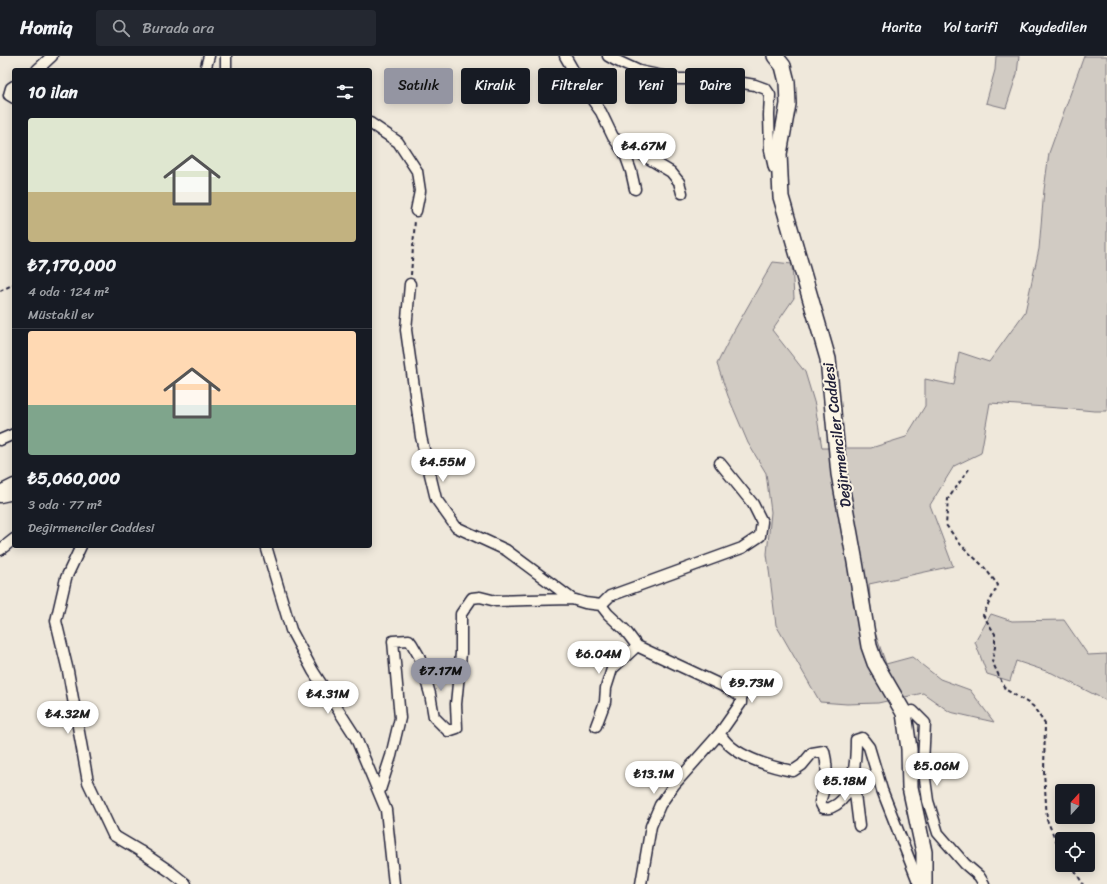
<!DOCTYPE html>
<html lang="tr">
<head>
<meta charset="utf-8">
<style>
  :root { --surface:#171b24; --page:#242831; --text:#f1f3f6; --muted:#9ea1a6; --line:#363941; --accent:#9495a2 }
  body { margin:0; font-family:Sriracha,sans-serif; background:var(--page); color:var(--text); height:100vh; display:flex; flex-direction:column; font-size:15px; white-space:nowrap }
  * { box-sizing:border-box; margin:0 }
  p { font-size:13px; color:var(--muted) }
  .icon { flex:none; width:22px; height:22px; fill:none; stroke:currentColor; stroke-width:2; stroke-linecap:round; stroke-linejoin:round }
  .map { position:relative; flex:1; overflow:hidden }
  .details { position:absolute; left:12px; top:12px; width:360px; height:480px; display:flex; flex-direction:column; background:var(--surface); border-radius:4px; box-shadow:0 2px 10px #0003 }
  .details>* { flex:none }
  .guide { position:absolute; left:384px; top:12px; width:380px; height:36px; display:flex; gap:8px }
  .needle { width:26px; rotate:21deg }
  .fabs { position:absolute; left:1055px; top:728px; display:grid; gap:8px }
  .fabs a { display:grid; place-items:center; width:40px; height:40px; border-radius:4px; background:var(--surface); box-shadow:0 2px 10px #0003; font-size:20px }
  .price { position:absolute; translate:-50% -34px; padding:0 9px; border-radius:14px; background:#fff; color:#222; font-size:13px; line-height:26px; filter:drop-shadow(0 1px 2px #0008) }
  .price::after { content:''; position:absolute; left:50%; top:24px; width:12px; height:9px; margin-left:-6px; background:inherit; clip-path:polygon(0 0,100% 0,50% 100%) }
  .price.selected { background:var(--accent); color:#111 }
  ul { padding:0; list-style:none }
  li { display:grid; align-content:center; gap:8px; height:212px; padding:0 16px }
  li+li { border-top:1px solid var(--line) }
  li span { display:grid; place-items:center; height:124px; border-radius:4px; color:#555 }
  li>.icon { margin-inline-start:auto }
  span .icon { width:72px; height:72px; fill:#fffc; stroke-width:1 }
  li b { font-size:17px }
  h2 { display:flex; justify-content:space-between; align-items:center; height:48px; padding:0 16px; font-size:17px }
  .pill { padding:0 14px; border-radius:4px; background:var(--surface); box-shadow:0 2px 10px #0003; font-size:14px; line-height:36px }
  .pill.selected { background:var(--accent); color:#111 }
  header { display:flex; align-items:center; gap:24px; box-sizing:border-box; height:56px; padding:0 20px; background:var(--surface); border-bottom:1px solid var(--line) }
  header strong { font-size:19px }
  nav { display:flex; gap:22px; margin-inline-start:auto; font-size:14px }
  .search { width:280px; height:36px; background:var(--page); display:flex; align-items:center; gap:10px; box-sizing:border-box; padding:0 14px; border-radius:4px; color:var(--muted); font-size:15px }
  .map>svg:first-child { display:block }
  .green { fill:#d1cbc3; stroke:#7a767f }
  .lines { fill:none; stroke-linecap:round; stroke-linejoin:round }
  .street-casing { stroke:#22223b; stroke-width:13 }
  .secondary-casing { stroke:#22223b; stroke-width:18 }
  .path { stroke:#22223b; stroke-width:2; stroke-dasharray:4 3; stroke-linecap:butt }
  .street { stroke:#fcf5e5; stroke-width:10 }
  .secondary { stroke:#fcf5e5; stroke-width:15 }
  .labels { text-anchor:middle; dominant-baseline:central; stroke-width:4; stroke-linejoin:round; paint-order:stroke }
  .street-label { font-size:15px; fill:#22223b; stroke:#fcf5e5 }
</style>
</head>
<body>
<header>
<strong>Homiq</strong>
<div class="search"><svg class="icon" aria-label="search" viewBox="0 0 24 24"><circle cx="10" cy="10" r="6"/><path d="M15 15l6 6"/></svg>Burada ara</div>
<nav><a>Harita</a><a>Yol tarifi</a><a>Kaydedilen</a></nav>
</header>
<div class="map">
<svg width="1107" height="828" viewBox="0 0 1107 828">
  <rect width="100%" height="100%" fill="#efe8db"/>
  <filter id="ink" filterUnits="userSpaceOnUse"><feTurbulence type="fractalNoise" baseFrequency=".025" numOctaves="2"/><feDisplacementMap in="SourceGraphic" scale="8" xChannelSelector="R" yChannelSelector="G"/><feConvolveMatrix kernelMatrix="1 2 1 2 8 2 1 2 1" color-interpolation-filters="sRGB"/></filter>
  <g filter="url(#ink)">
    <path class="green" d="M996,0H1019L1017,18L1006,52L986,47L995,14Z
      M1084,0H1107V355H1094L1073,353L990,347L981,397L954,410L930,449L953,510L869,528L872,568L886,608L912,601L940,623L970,634L994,666L950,656L923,637L878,647L847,648L820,646L776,569L767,498L771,456L766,417L748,387L728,340L717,308L731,280L773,206L792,208L794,242L772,274L805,316L815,349L822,392H871L906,381L925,350V323L954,329L959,296L989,306L1025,256L1039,193L1044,134L1049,97Z
      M991,558L1012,565L1064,564L1088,599L1107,598V645L1052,617L1016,605L1010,625L987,618L975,586Z"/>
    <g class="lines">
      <defs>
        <path id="street" d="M565,0L581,28L601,56L613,81L625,98L631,115L635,133
          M608,0L615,4L639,15L677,23H719L755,29L766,33L770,39L769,59L770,94L774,112
          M37,14L52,0
          M205,14L209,0
          M226,14V0
          M14,30L11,32L9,39L14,42
          M370,67L398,86L417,115L420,135L416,155
          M616,83L671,116L679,126L682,137
          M410,228L406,274L421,381L436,443L456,471L506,494L572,543L585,547L601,549
          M0,384L14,378
          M720,407L753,448L762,466L760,480L742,492L610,540L601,549L608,558L625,574L637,590L727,632L741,641V647L720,677C730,699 770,711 793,715L802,709L812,697L824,695C829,714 826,728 820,746L823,752C826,752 830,753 832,751C854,742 856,705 856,684L862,682L869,691L882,734L919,828
          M0,435L14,428
          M0,441L14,438
          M81,490L66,522L56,565L68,615L88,726L113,779L140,795L171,816L186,828
          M266,490L291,574L313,615L355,680L386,754L394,828
          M0,494L14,483
          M904,657L913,655L925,667L923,708L928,745L938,777L965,808L979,820L984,828
          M596,670L605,646L606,632L612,613L637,590
          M853,722L859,770
          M379,737L391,700L400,662L393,585L409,584L412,588L419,600L430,638L434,661L448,675L457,672L456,648L461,597V558L472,542L480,541L496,545L528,544L572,543
          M641,828L651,770L660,749L674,729L720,677"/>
        <path id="secondary" d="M775,0L783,10L787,26L788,48L779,98L781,141L828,303L839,418L855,506L869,590L875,607L904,657L909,693L910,731L924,796V828"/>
      </defs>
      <use href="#street" class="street-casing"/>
      <use href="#secondary" class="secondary-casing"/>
      <path class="path" d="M411,219L415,164
        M0,235L14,228
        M969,413L948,443L946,469L961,489L984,511L998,529L983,559L995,578V591L992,605L1005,633L1033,650L1045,668L1044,715L1047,764L1058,789L1062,795
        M1071,809L1083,828"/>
      <use href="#street" class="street"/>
      <use href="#secondary" class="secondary"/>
    </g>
  </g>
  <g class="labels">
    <g class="street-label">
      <text transform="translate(837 379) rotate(-97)">Değirmenciler Caddesi</text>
    </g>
  </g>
</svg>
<div class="fabs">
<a><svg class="needle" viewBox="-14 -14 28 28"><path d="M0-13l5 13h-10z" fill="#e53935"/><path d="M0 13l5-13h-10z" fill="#9ea1a6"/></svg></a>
<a><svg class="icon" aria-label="locate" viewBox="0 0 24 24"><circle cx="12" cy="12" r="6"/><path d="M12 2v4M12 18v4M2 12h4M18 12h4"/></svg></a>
</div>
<b class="price" style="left:644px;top:111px">₺4.67M</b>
<b class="price" style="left:443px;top:427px">₺4.55M</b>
<b class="price" style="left:599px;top:619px">₺6.04M</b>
<b class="price selected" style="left:441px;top:636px">₺7.17M</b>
<b class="price" style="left:752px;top:648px">₺9.73M</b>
<b class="price" style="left:328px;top:659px">₺4.31M</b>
<b class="price" style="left:68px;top:679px">₺4.32M</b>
<b class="price" style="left:937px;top:731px">₺5.06M</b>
<b class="price" style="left:654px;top:739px">₺13.1M</b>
<b class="price" style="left:845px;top:746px">₺5.18M</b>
<div class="guide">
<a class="pill selected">Satılık</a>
<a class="pill">Kiralık</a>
<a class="pill">Filtreler</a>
<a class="pill">Yeni</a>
<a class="pill">Daire</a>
</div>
<section class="details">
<h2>10 ilan<svg class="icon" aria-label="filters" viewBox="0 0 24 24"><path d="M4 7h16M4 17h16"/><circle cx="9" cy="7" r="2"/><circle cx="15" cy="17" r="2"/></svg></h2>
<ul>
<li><span style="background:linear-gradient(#dfe7d0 60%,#c2b280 0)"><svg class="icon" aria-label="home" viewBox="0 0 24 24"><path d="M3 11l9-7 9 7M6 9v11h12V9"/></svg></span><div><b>₺7,170,000</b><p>4 oda · 124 m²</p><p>Müstakil ev</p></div></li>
<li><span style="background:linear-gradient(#ffd9b3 60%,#7fa58c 0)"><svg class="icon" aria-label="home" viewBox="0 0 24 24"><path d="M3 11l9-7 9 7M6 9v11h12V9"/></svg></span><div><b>₺5,060,000</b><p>3 oda · 77 m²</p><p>Değirmenciler Caddesi</p></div></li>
</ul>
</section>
</div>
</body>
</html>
